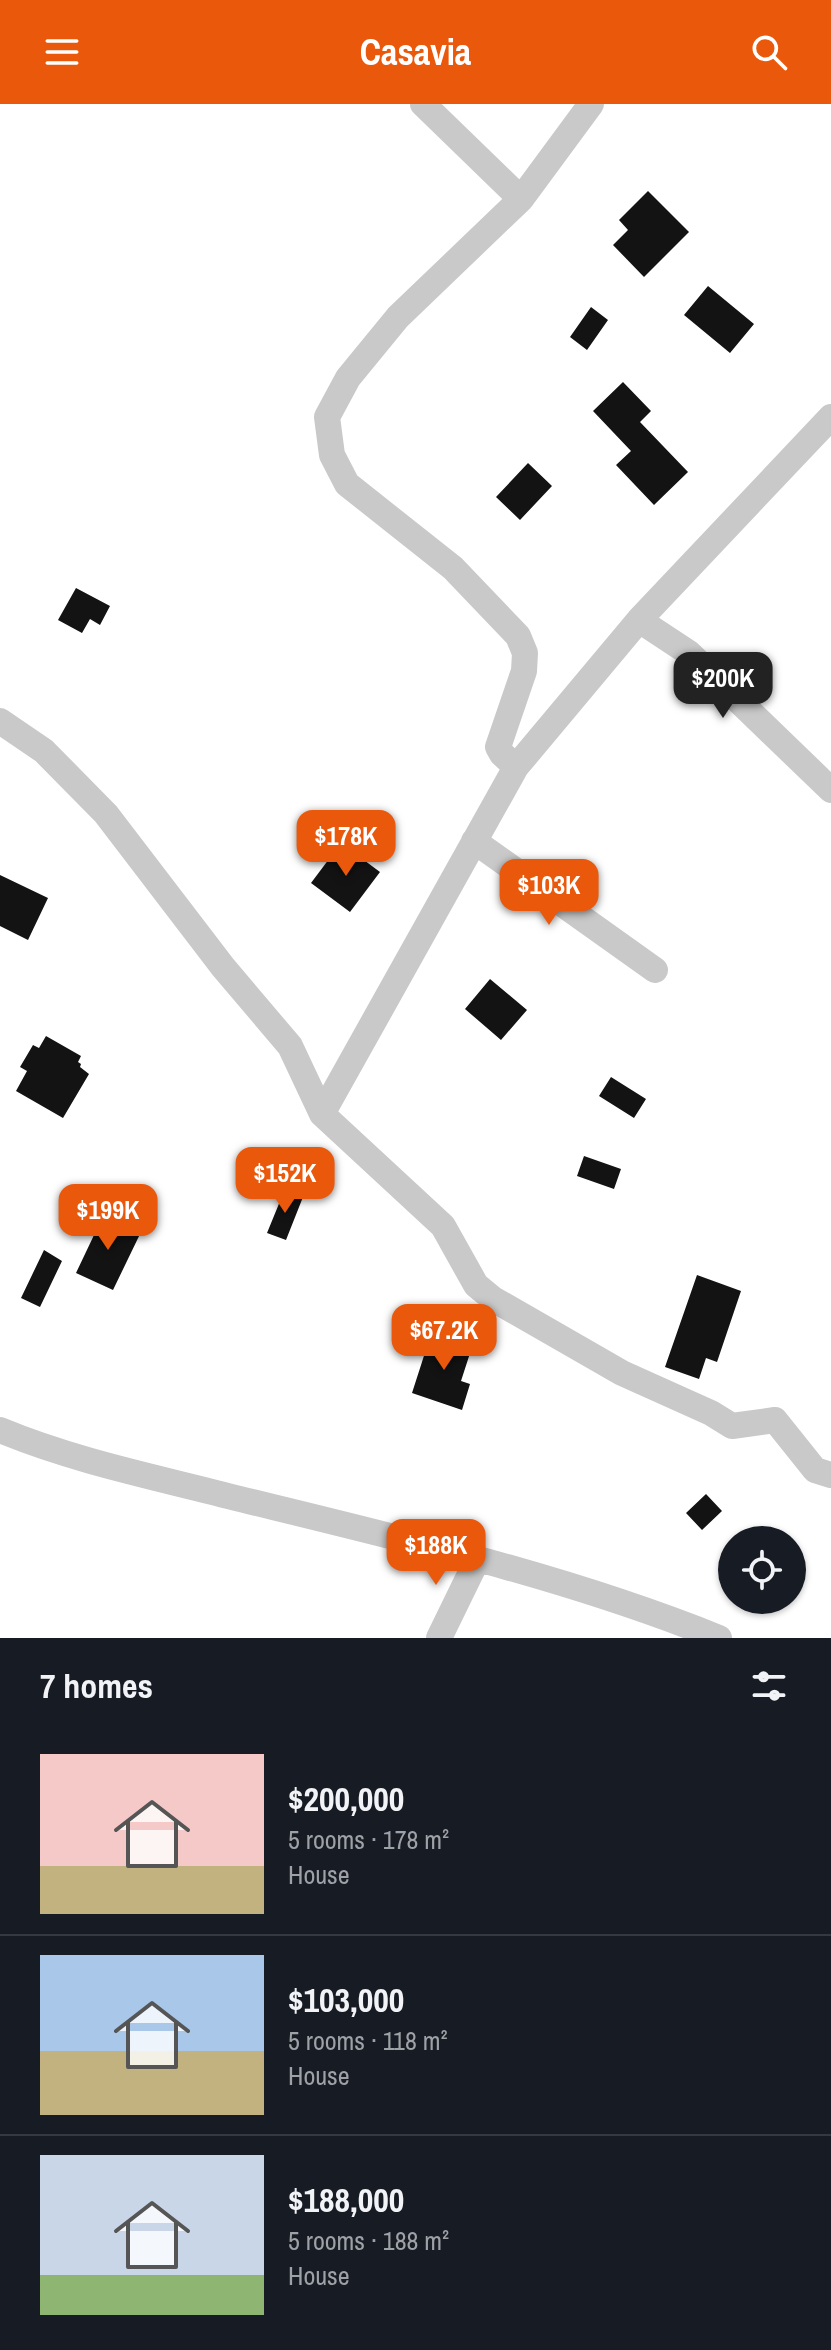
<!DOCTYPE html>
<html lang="en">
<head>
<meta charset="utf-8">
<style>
  :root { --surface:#171b24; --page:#20242c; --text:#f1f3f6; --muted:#9ea1a6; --line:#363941; --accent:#ea580c }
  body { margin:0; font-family:"Archivo Narrow",sans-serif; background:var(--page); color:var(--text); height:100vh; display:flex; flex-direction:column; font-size:30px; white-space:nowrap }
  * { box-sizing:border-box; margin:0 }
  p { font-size:26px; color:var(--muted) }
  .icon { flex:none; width:44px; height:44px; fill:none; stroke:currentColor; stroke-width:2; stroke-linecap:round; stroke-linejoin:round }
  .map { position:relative; height:1534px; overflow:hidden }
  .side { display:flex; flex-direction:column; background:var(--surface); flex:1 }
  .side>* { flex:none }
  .tools { position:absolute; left:718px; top:1422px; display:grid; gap:16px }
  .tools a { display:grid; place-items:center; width:88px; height:88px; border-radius:50%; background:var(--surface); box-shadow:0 2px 6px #0004; font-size:40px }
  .price { position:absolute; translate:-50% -68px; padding:0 18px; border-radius:16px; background:var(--accent); color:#fff; font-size:26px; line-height:52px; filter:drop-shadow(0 2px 4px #0008) }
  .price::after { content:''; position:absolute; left:50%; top:48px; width:24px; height:18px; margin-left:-12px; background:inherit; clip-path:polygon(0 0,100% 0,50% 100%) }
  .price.selected { background:#222; color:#fff }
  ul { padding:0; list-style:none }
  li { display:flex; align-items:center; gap:24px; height:200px; padding:0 40px }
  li+li { border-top:2px solid var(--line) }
  li span { display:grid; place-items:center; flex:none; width:224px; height:160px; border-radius:0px; color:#555 }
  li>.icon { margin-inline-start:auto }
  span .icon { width:96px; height:96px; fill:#fffc; stroke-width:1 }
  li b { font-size:34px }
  h2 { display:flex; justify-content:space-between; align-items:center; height:96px; padding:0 40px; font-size:34px }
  header { display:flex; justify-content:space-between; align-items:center; height:104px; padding:0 40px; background:var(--accent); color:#fff; font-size:36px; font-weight:700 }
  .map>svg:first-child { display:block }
  .building { fill:#131313 }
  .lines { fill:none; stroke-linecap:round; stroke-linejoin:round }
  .street { stroke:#c9c9c9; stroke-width:26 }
</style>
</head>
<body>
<header><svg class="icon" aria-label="menu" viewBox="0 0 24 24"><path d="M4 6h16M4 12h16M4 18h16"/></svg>Casavia<svg class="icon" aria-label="search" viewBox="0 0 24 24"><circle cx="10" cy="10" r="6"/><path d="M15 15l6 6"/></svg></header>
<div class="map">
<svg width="831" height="1534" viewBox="0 0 831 1534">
  <rect width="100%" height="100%" fill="#fff"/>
  <path class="building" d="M648,87L689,128L644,173L613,141L628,126L619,116Z
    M708,182L754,220L730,249L684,211Z
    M591,203L608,216L587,246L570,233Z
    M623,278L651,307L640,318L688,368L654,401L616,361L631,347L593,307Z
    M528,359L552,382L520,416L496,393Z
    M76,484L110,502L100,521L90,515L82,529L58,516Z
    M341,739L380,768L350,808L311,779Z
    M0,771L48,794L28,836L0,822Z
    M490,875L527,906L501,936L465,905Z
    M46,932L81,952L78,958L81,960L80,963L89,970L63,1014L16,987L27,967L20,963L33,941L39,944Z
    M611,973L646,995L634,1014L599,992Z
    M584,1052L621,1065L614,1085L577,1072Z
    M285,1085L303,1093L286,1136L267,1129Z
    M104,1110L141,1128L113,1186L76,1169Z
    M44,1146L62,1157L40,1203L21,1194Z
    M697,1171L741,1187L717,1258L706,1254L699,1275L665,1263Z
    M431,1230L472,1243L461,1277L470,1280L462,1306L412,1289Z
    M706,1390L722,1407L702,1426L686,1409Z"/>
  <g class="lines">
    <path class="street" d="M423,0L521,95
      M639,516L689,549L831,686
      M0,617L44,647L106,710L223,863L290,942L322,1010L443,1122L476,1181L493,1195L622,1269L711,1309L732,1322L775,1316L815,1366L831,1371
      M516,663L502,650L498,643L524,567L525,549L518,532L453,464L347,380L332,351L327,313L348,274L398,213L521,95L591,0
      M474,737L655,866
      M322,1010L516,663L639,516L831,313
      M0,1326C77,1358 160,1374 240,1395C402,1435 565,1472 719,1534
      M439,1534L478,1454"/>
  </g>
</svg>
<div class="tools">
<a><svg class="icon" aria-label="locate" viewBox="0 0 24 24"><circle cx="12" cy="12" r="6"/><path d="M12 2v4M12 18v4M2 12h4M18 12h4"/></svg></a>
</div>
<b class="price selected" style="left:723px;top:616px">$200K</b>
<b class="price" style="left:346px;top:774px">$178K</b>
<b class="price" style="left:549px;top:823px">$103K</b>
<b class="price" style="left:285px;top:1111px">$152K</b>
<b class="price" style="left:108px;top:1148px">$199K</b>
<b class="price" style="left:444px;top:1268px">$67.2K</b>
<b class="price" style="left:436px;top:1483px">$188K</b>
</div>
<section class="side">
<h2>7 homes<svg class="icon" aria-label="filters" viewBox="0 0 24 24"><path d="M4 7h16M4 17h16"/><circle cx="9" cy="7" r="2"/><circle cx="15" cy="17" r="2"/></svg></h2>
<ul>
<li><span style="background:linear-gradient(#f6c9c9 70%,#c2b280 0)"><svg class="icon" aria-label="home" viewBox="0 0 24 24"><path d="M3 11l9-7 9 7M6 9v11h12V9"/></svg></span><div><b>$200,000</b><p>5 rooms · 178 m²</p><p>House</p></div></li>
<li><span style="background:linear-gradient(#a9c7e8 60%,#c2b280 0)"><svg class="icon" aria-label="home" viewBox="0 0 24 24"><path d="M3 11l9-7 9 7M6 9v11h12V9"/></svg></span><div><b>$103,000</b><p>5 rooms · 118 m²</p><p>House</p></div></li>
<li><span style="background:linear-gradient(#c9d6e8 75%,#8fb573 0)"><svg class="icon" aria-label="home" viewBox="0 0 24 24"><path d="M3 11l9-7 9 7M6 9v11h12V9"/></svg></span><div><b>$188,000</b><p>5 rooms · 188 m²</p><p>House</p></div></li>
</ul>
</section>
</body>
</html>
